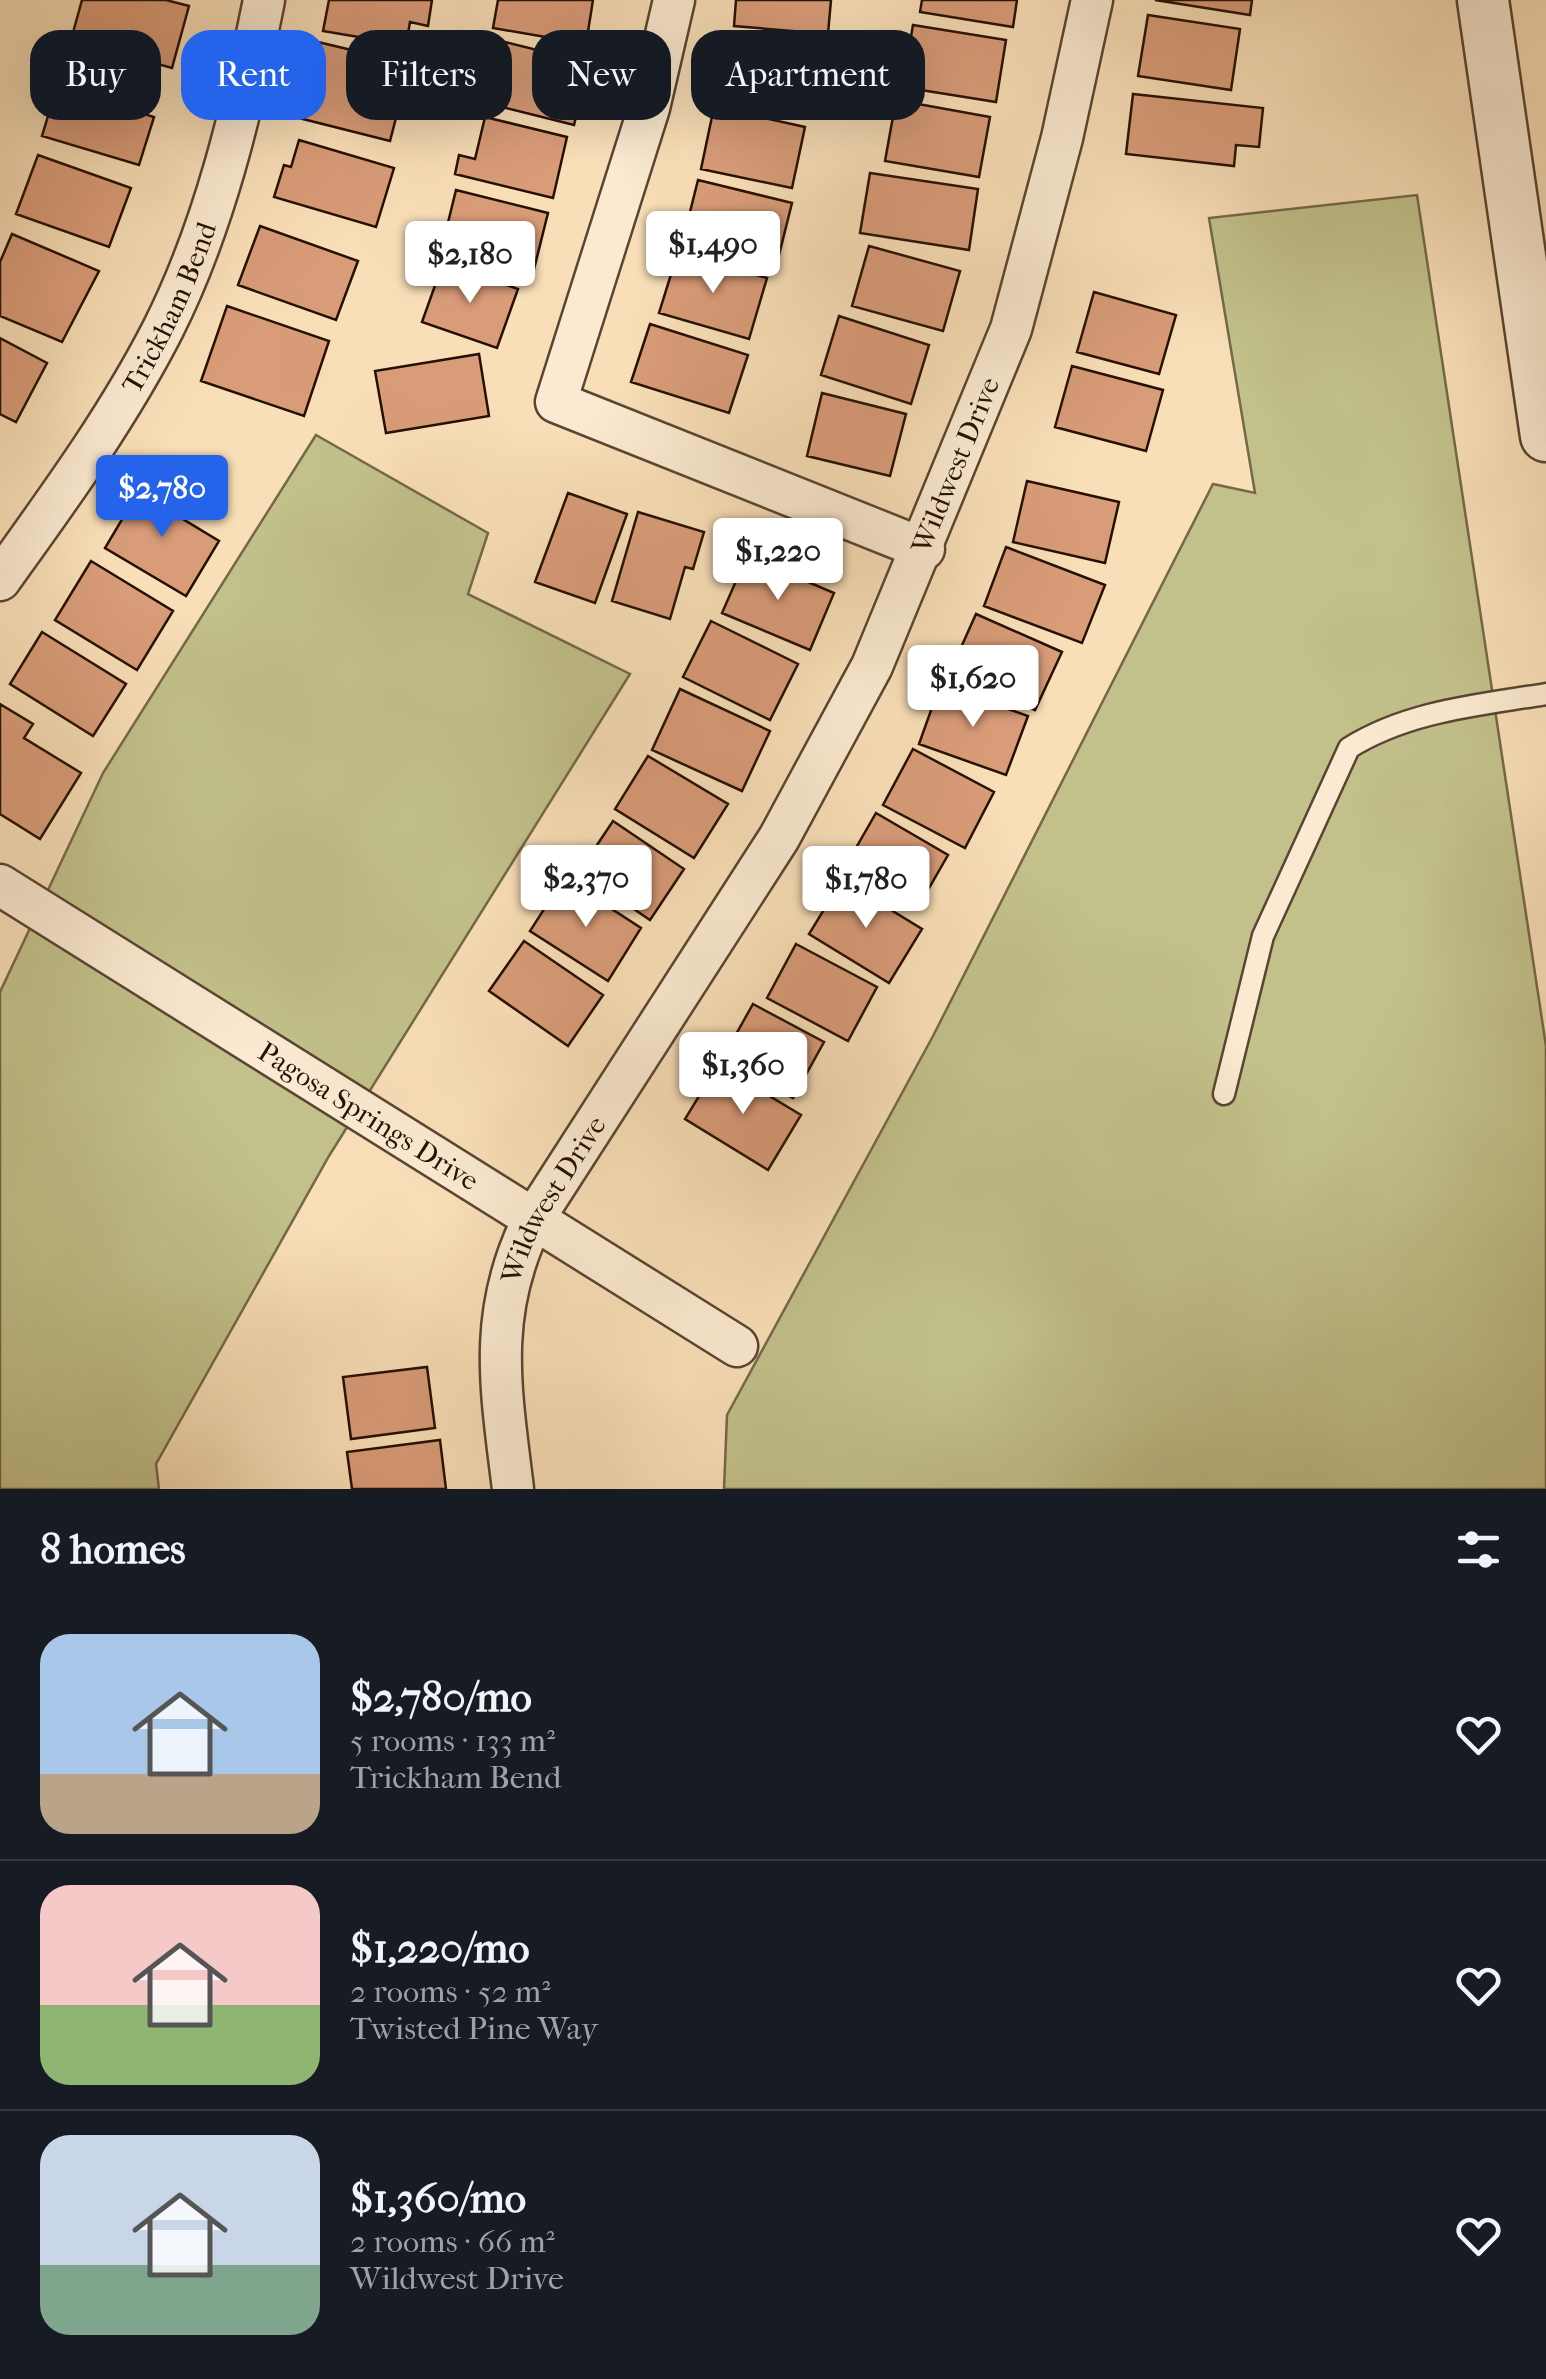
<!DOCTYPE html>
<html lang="en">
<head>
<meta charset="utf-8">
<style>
  :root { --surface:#171b24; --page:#242831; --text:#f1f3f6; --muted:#9ea1a6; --line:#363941; --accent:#2563eb }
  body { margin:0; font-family:"IM FELL French Canon",serif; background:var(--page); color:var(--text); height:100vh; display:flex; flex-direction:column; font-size:38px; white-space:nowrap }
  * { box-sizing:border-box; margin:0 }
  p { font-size:32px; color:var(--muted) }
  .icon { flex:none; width:55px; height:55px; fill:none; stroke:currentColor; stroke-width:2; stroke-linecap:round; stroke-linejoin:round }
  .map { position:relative; height:1489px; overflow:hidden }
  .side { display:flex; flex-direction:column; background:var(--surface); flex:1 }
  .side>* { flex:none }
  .guide { position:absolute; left:30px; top:30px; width:1000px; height:90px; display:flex; gap:20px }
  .price { position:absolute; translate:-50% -85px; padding:0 22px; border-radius:10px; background:#fff; color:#222; font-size:32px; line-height:65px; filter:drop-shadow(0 2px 5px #0008) }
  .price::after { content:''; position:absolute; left:50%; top:60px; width:30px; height:22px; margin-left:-15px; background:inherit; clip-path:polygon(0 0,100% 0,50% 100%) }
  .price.current { background:var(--accent); color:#fff }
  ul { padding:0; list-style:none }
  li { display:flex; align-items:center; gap:30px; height:250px; padding:0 40px }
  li+li { border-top:2px solid var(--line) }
  li span { display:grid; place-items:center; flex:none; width:280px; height:200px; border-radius:30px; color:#555 }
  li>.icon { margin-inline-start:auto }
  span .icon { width:120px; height:120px; fill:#fffc; stroke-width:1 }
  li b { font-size:42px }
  h2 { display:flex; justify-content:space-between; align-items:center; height:120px; padding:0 40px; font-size:42px }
  .pill { padding:0 35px; border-radius:30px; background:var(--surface); box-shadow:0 10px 40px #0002; font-size:35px; line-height:90px }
  .pill.current { background:var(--accent); color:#fff }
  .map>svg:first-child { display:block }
  .green { fill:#c2c18b; stroke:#746848; stroke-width:2.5 }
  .building { fill:#d99c79; stroke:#251005; stroke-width:2.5 }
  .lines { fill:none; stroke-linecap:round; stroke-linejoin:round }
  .service-casing { stroke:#5a4432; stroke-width:25 }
  .minor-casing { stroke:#5a4432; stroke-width:45 }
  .tertiary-casing { stroke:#5a4432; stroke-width:55 }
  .service { stroke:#fbead1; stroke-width:20 }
  .minor { stroke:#fbead1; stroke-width:40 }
  .tertiary { stroke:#fbead1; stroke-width:50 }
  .labels { text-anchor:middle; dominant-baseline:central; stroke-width:10; stroke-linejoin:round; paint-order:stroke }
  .street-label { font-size:28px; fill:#251005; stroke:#fbead1 }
</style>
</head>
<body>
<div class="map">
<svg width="1546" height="1489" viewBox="0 0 1546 1489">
  <rect width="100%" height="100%" fill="#f9dfb8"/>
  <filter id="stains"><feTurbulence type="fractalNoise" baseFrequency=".002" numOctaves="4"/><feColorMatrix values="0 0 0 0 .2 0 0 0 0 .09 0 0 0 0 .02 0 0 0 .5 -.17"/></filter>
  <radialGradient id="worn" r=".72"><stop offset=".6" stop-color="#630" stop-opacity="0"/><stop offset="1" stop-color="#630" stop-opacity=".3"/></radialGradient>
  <path class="green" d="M1417,195L1546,1046V1489H724L727,1415L933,1036L1213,484L1255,493L1209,218Z
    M316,435L488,533L468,594L630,674L329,1156L156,1464L159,1489H0V992L103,773Z"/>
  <path class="building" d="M82,0H166L189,6L172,68L71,40Z
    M329,0H432L428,26L410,22L406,45L323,31Z
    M498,0H593L586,44L493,28Z
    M736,0H831L828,34L734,26Z
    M922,0H1017L1013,27L920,12Z
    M1155,0H1252L1250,15Z
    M1148,15L1240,29L1231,90L1138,76Z
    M913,25L1006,40L996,102L902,87Z
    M728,34L811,49L800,110L717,95Z
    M497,40L589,63L574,125L482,102Z
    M318,42L410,64L390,141L299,118Z
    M65,60L153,86L144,114L154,117L139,165L42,136Z
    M1133,94L1263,108L1259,147L1236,145L1234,166L1126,154Z
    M896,100L990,117L979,177L885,161Z
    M714,107L805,127L792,188L701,169Z
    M485,117L567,137L553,198L455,174L459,155L475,159Z
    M299,140L394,168L376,227L274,197L284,165L291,167Z
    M38,155L131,188L109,247L16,214Z
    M870,173L978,189L969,250L860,233Z
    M698,180L792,203L777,263L683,240Z
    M456,190L548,213L533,273L441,251Z
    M260,226L358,261L336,320L238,285Z
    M12,234L99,271L62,342L0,316V262Z
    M869,246L960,271L943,331L852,306Z
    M678,252L767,278L749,339L659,313Z
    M443,263L518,289L497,348L422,322Z
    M1094,292L1176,315L1159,374L1077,352Z
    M227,306L329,341L304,416L201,381Z
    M839,316L929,345L911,404L821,375Z
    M650,324L748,355L729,413L631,382Z
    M0,338L47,363L16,422L0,414Z
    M479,354L489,416L386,433L375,371Z
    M1072,366L1163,390L1146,451L1055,427Z
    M822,393L906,414L890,476L807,456Z
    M146,479L181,499L173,513L219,541L186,596L105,548Z
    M1027,481L1119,502L1105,563L1013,542Z
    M568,493L627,514L595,603L535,582Z
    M638,512L704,532L693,569L685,567L670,619L612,601Z
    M1006,547L1105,585L1082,643L984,606Z
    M747,556L834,593L810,650L722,613Z
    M91,561L173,611L137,670L55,620Z
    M976,614L1062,652L1035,710L950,672Z
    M711,621L798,664L770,720L683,677Z
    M42,632L126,684L93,736L10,684Z
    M940,685L1028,716L1006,775L919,744Z
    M680,689L770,731L742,791L652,750Z
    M0,704L33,724L24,738L81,773L40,839L0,814Z
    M913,749L994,792L965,848L883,805Z
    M648,756L728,804L694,858L615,809Z
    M876,813L948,855L917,909L845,867Z
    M613,821L684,869L650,920L579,872Z
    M564,878L641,928L608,981L530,931Z
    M842,880L922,929L889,983L809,934Z
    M524,941L603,995L568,1046L489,991Z
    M796,944L877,987L848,1041L767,998Z
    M753,1004L824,1042L793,1098L721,1061Z
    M718,1065L801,1115L768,1170L685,1119Z
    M427,1367L435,1428L351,1439L343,1377Z
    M440,1440L446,1489H352L347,1452Z"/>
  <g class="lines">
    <defs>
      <path id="service" d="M1224,1094L1263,936L1349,748C1408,711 1479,705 1546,694"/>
      <g id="minor">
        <path d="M674,0L649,108L556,402L924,549"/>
        <path id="s1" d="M0,580C58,499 117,419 163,329C214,228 242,111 264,0"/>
        <path id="s2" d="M0,885L737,1346"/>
        <path id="s3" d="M513,1489C501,1390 486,1314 533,1220L779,838L872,666L1011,329L1062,138L1092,0"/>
      </g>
      <path id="tertiary" d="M1483,0L1546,436"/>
    </defs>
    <use href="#service" class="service-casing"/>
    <use href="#minor" class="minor-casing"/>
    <use href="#tertiary" class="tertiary-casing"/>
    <use href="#service" class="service"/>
    <use href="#minor" class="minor"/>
    <use href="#tertiary" class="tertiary"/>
  </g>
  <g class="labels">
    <g class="street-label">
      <text stroke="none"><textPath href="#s1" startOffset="322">Trickham Bend</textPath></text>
      <text stroke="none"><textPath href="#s3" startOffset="1142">Wildwest Drive</textPath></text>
      <text stroke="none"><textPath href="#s2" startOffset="435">Pagosa Springs Drive</textPath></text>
      <text stroke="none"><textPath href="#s3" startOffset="302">Wildwest Drive</textPath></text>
    </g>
  </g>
  <rect width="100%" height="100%" filter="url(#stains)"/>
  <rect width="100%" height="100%" fill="url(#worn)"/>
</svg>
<b class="price" style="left:713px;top:296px">$1,490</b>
<b class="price" style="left:470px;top:306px">$2,180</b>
<b class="price current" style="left:162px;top:540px">$2,780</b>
<b class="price" style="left:778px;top:603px">$1,220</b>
<b class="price" style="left:973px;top:730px">$1,620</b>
<b class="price" style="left:586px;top:930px">$2,370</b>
<b class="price" style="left:866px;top:931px">$1,780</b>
<b class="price" style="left:743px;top:1117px">$1,360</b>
<div class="guide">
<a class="pill">Buy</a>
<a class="pill current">Rent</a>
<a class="pill">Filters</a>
<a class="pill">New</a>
<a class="pill">Apartment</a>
</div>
</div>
<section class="side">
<h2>8 homes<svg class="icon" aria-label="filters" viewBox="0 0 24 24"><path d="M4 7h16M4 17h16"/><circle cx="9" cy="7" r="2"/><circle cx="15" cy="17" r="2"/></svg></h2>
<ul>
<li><span style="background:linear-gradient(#a9c7e8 70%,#b9a48a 0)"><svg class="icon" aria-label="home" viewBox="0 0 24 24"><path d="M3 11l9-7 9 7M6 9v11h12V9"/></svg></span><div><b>$2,780/mo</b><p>5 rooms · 133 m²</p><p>Trickham Bend</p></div><svg class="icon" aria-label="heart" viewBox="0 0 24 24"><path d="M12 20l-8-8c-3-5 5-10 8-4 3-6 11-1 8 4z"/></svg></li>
<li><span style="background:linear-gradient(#f6c9c9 60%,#8fb573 0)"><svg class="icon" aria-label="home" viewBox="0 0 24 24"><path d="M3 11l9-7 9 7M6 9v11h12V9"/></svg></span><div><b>$1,220/mo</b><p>2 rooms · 52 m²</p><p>Twisted Pine Way</p></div><svg class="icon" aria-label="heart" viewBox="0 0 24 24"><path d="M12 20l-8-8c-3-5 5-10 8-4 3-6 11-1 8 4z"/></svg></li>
<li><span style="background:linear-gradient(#c9d6e8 65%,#7fa58c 0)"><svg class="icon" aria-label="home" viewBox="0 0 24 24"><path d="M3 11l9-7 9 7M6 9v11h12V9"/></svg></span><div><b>$1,360/mo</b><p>2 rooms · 66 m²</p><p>Wildwest Drive</p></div><svg class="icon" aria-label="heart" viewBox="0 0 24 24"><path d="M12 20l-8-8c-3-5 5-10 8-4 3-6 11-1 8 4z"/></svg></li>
</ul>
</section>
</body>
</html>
